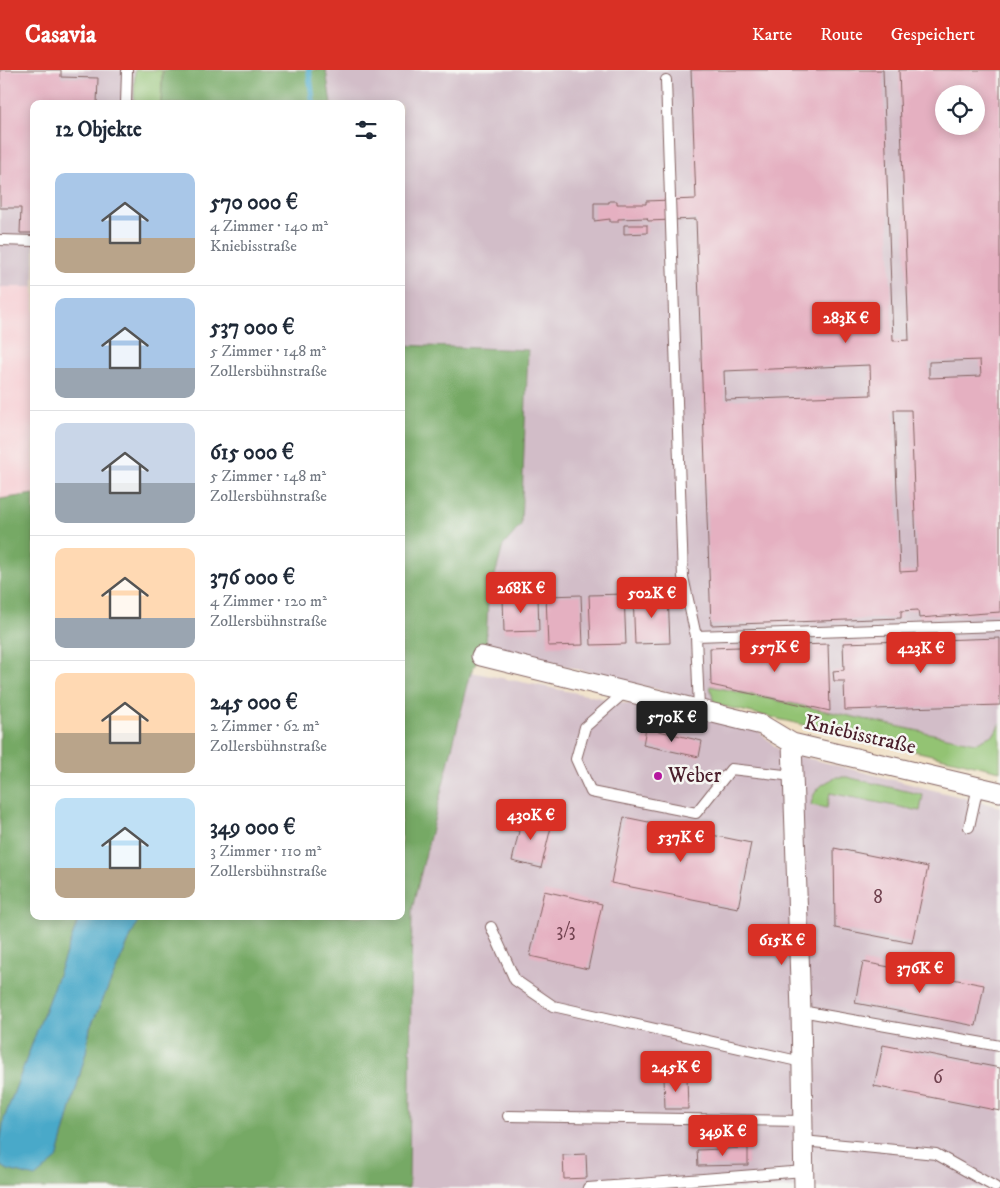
<!DOCTYPE html>
<html lang="de">
<head>
<meta charset="utf-8">
<style>
  :root { --surface:#fff; --page:#f2f2f3; --text:#1f2937; --muted:#747a83; --line:#e0e1e3; --accent:#d93025 }
  body { margin:0; font-family:"IM FELL DW Pica",serif; background:var(--page); color:var(--text); height:100vh; display:flex; flex-direction:column; font-size:19px; white-space:nowrap }
  * { box-sizing:border-box; margin:0 }
  p { font-size:16px; color:var(--muted) }
  .icon { flex:none; width:28px; height:28px; fill:none; stroke:currentColor; stroke-width:2; stroke-linecap:round; stroke-linejoin:round }
  .map { position:relative; flex:1; overflow:hidden }
  .details { position:absolute; left:30px; top:30px; width:375px; height:820px; display:flex; flex-direction:column; background:var(--surface); border-radius:10px; box-shadow:0 2px 12px #0003 }
  .details>* { flex:none }
  .fabs { position:absolute; left:935px; top:15px; display:grid; gap:10px }
  .fabs a { display:grid; place-items:center; width:50px; height:50px; border-radius:50%; background:var(--surface); box-shadow:0 2px 12px #0003; font-size:25px }
  .price { position:absolute; translate:-50% -42px; padding:0 11px; border-radius:5px; background:var(--accent); color:#fff; font-size:16px; line-height:32px; filter:drop-shadow(0 1px 2px #0008) }
  .price::after { content:''; position:absolute; left:50%; top:30px; width:15px; height:11px; margin-left:-8px; background:inherit; clip-path:polygon(0 0,100% 0,50% 100%) }
  .price.current { background:#222; color:#fff }
  ul { padding:0; list-style:none }
  li { display:flex; align-items:center; gap:15px; height:125px; padding:0 25px }
  li+li { border-top:1px solid var(--line) }
  li span { display:grid; place-items:center; flex:none; width:140px; height:100px; border-radius:10px; color:#555 }
  li>.icon { margin-inline-start:auto }
  span .icon { width:60px; height:60px; fill:#fffc; stroke-width:1 }
  li b { font-size:21px }
  h2 { display:flex; justify-content:space-between; align-items:center; height:60px; padding:0 25px; font-size:21px }
  header { display:flex; align-items:center; gap:30px; box-sizing:border-box; height:70px; padding:0 25px; background:var(--accent); color:#fff }
  header strong { font-size:24px }
  nav { display:flex; gap:28px; margin-inline-start:auto; font-size:18px }
  .map>svg:first-child { display:block }
  .built { fill:#f7cfd4 }
  .industrial { fill:#d2bdc8; fill-rule:evenodd }
  .green { fill:#93c373; stroke:#6e714f }
  .forest { fill:#76a965; stroke:#606448 }
  .water { fill:#4aa9c9; stroke:#4a647a }
  .lines { fill:none; stroke-linecap:round; stroke-linejoin:round }
  .stream { stroke:#4aa9c9; stroke-width:6 }
  .building { fill:#e5b0c1; fill-rule:evenodd }
  .service-casing { stroke:#846362; stroke-width:12 }
  .minor-casing { stroke:#846362; stroke-width:21 }
  .service { stroke:#fff; stroke-width:10 }
  .minor { stroke:#fff; stroke-width:19 }
  .poi-dot { fill:#b5179e; stroke:#f6f6f2; stroke-width:2 }
  .labels { text-anchor:middle; dominant-baseline:central; stroke-width:5; stroke-linejoin:round; paint-order:stroke }
  .number-label { font-size:19px; fill:#714350 }
  .street-label { font-size:21px; fill:#4a1f2b; stroke:#f6f6f2 }
  .poi-label { font-size:21px; fill:#4a1f2b; stroke:#f6f6f2; text-anchor:start }
</style>
</head>
<body>
<header>
<strong>Casavia</strong>
<nav><a>Karte</a><a>Route</a><a>Gespeichert</a></nav>
</header>
<div class="map">
<svg width="1000" height="1118" viewBox="0 0 1000 1118">
  <rect width="100%" height="100%" fill="#f6f6f2"/>
  <filter id="ink" filterUnits="userSpaceOnUse"><feTurbulence type="fractalNoise" baseFrequency=".02" numOctaves="2"/><feDisplacementMap in="SourceGraphic" scale="10" xChannelSelector="R" yChannelSelector="G"/><feConvolveMatrix kernelMatrix="1 2 1 2 8 2 1 2 1" color-interpolation-filters="sRGB"/></filter>
  <filter id="wash" filterUnits="userSpaceOnUse"><feTurbulence type="fractalNoise" baseFrequency=".0096" numOctaves="4" result="noise"/><feDisplacementMap in="SourceGraphic" scale="20" xChannelSelector="R" yChannelSelector="G"/><feGaussianBlur stdDeviation="1.12" result="paint"/><feColorMatrix in="noise" values="0 0 0 0 0 0 0 0 0 0 0 0 0 0 0 0 0 1.4 0 .05"/><feComposite in="paint" operator="in"/></filter>
  <g filter="url(#wash)">
    <rect width="100%" height="100%" fill="#f1e1c7"/>
    <path class="built" d="M0,215L34,216V424L0,429Z"/>
    <path class="industrial" d="M0,0H162L161,34H34V217H0Z
      M326,0H1000V701L714,634L486,576L488,531L503,476L521,455L528,280L401,275V34H331ZM944,24H976V56H944Z
      M471,602L757,659L780,681L1000,737V1118H409L412,839Z"/>
    <path class="green" d="M135,0H162L161,34H134Z
      M710,616L975,673L994,664L1000,653V701L714,634Z
      M837,707H847L923,725L920,741L830,723L827,738L811,735C813,719 823,713 837,707Z"/>
    <path class="forest" d="M163,0H326L331,34H161Z
      M401,275L528,280L521,455L503,476L488,531L486,576L471,602L412,839L409,1118H0V1095L8,1100L57,1089L86,982L90,958L140,846H401Z
      M34,424V846H80L4,1049L0,1073V429Z"/>
    <path class="water" d="M80,846H140L90,958L86,982L57,1089L35,1107L8,1100L0,1095V1073L4,1049Z"/>
    <g class="lines">
      <path class="stream" d="M309,0L313,34"/>
    </g>
    <g id="blocks">
      <path class="building" d="M0,0H61V7L98,8L97,34H34V163H20L21,138H0Z
        M691,0H883L893,271L909,270L899,0H1000V542L919,548L918,540L901,541V548L711,555L696,149L648,151L647,148L618,149V152H610V149L594,151V133H609V131H617V134H646V131L696,129ZM944,24H976V56H944ZM980,290L981,306L929,308V292ZM870,295L871,325L725,330L724,301ZM894,340H911L917,501L900,502Z
        M624,155H647V163L624,164Z
        M668,523L670,573L635,574L633,524Z
        M624,524L626,574L591,575L589,525Z
        M581,525L583,575L548,576L546,526Z
        M538,527L539,561L504,562L503,528Z
        M1000,568V635L845,640L844,611H834L833,601L844,600L843,573Z
        M828,574L830,641L711,615L710,578Z
        M646,658L702,671L699,687L643,675Z
        M517,745L552,753L541,798L512,791L519,761L514,760Z
        M624,747L751,773L738,838L611,813Z
        M834,778L928,797L912,873L835,858Z
        M544,821L602,834L588,899L530,886Z
        M863,892L984,915L976,956L855,933Z
        M883,975L1000,998V1041L874,1016Z
        M664,1007H687L688,1039H665Z
        M748,1078V1095L698,1096L697,1080Z
        M586,1084L587,1108L564,1109L563,1085Z"/>
    </g>
  </g>
  <g filter="url(#ink)">
    <use href="#blocks" fill-opacity="0" stroke="#846362" stroke-width="1"/>
    <g class="lines">
      <defs>
        <path id="service" d="M666,10L683,507L696,566L699,639
          M126,34L127,0
          M0,170L34,171
          M696,566L1000,556
          M625,622L585,657L576,689L591,722L696,743L731,699L793,706
          M969,757L978,716
          M491,857L515,910L553,936L802,992
          M801,941L1000,976
          M508,1046L803,1051
          M803,1071L936,1084L995,1117
          M588,1118L804,1101"/>
        <path id="minor" d="M481,586L762,655L792,673L1000,722
          M792,673L801,941L804,1118"/>
      </defs>
      <use href="#service" class="service-casing"/>
      <use href="#minor" class="minor-casing"/>
      <use href="#service" class="service"/>
      <use href="#minor" class="minor"/>
    </g>
  </g>
  <circle class="poi-dot" cx="658" cy="706" r="5"/>
  <g class="labels">
    <g class="number-label">
      <text x="878" y="827">8</text>
      <text x="566" y="860">3/3</text>
      <text x="938" y="1007">6</text>
    </g>
    <g class="street-label">
      <text transform="translate(860 665) rotate(13)">Kniebisstraße</text>
    </g>
    <g class="poi-label">
      <text x="668" y="706">Weber</text>
    </g>
  </g>
</svg>
<div class="fabs">
<a><svg class="icon" aria-label="locate" viewBox="0 0 24 24"><circle cx="12" cy="12" r="6"/><path d="M12 2v4M12 18v4M2 12h4M18 12h4"/></svg></a>
</div>
<b class="price" style="left:846px;top:274px">283K €</b>
<b class="price" style="left:521px;top:544px">268K €</b>
<b class="price" style="left:652px;top:549px">502K €</b>
<b class="price" style="left:775px;top:603px">557K €</b>
<b class="price" style="left:921px;top:604px">423K €</b>
<b class="price current" style="left:672px;top:673px">570K €</b>
<b class="price" style="left:531px;top:771px">430K €</b>
<b class="price" style="left:681px;top:793px">537K €</b>
<b class="price" style="left:782px;top:896px">615K €</b>
<b class="price" style="left:920px;top:924px">376K €</b>
<b class="price" style="left:676px;top:1023px">245K €</b>
<b class="price" style="left:723px;top:1087px">349K €</b>
<section class="details">
<h2>12 Objekte<svg class="icon" aria-label="filters" viewBox="0 0 24 24"><path d="M4 7h16M4 17h16"/><circle cx="9" cy="7" r="2"/><circle cx="15" cy="17" r="2"/></svg></h2>
<ul>
<li><span style="background:linear-gradient(#a9c7e8 65%,#b9a48a 0)"><svg class="icon" aria-label="home" viewBox="0 0 24 24"><path d="M3 11l9-7 9 7M6 9v11h12V9"/></svg></span><div><b>570 000 €</b><p>4 Zimmer · 140 m²</p><p>Kniebisstraße</p></div></li>
<li><span style="background:linear-gradient(#a9c7e8 70%,#9aa5b1 0)"><svg class="icon" aria-label="home" viewBox="0 0 24 24"><path d="M3 11l9-7 9 7M6 9v11h12V9"/></svg></span><div><b>537 000 €</b><p>5 Zimmer · 148 m²</p><p>Zollersbühnstraße</p></div></li>
<li><span style="background:linear-gradient(#c9d6e8 60%,#9aa5b1 0)"><svg class="icon" aria-label="home" viewBox="0 0 24 24"><path d="M3 11l9-7 9 7M6 9v11h12V9"/></svg></span><div><b>615 000 €</b><p>5 Zimmer · 148 m²</p><p>Zollersbühnstraße</p></div></li>
<li><span style="background:linear-gradient(#ffd9b3 70%,#9aa5b1 0)"><svg class="icon" aria-label="home" viewBox="0 0 24 24"><path d="M3 11l9-7 9 7M6 9v11h12V9"/></svg></span><div><b>376 000 €</b><p>4 Zimmer · 120 m²</p><p>Zollersbühnstraße</p></div></li>
<li><span style="background:linear-gradient(#ffd9b3 60%,#b9a48a 0)"><svg class="icon" aria-label="home" viewBox="0 0 24 24"><path d="M3 11l9-7 9 7M6 9v11h12V9"/></svg></span><div><b>245 000 €</b><p>2 Zimmer · 62 m²</p><p>Zollersbühnstraße</p></div></li>
<li><span style="background:linear-gradient(#bfe0f5 70%,#b9a48a 0)"><svg class="icon" aria-label="home" viewBox="0 0 24 24"><path d="M3 11l9-7 9 7M6 9v11h12V9"/></svg></span><div><b>349 000 €</b><p>3 Zimmer · 110 m²</p><p>Zollersbühnstraße</p></div></li>
</ul>
</section>
</div>
</body>
</html>
